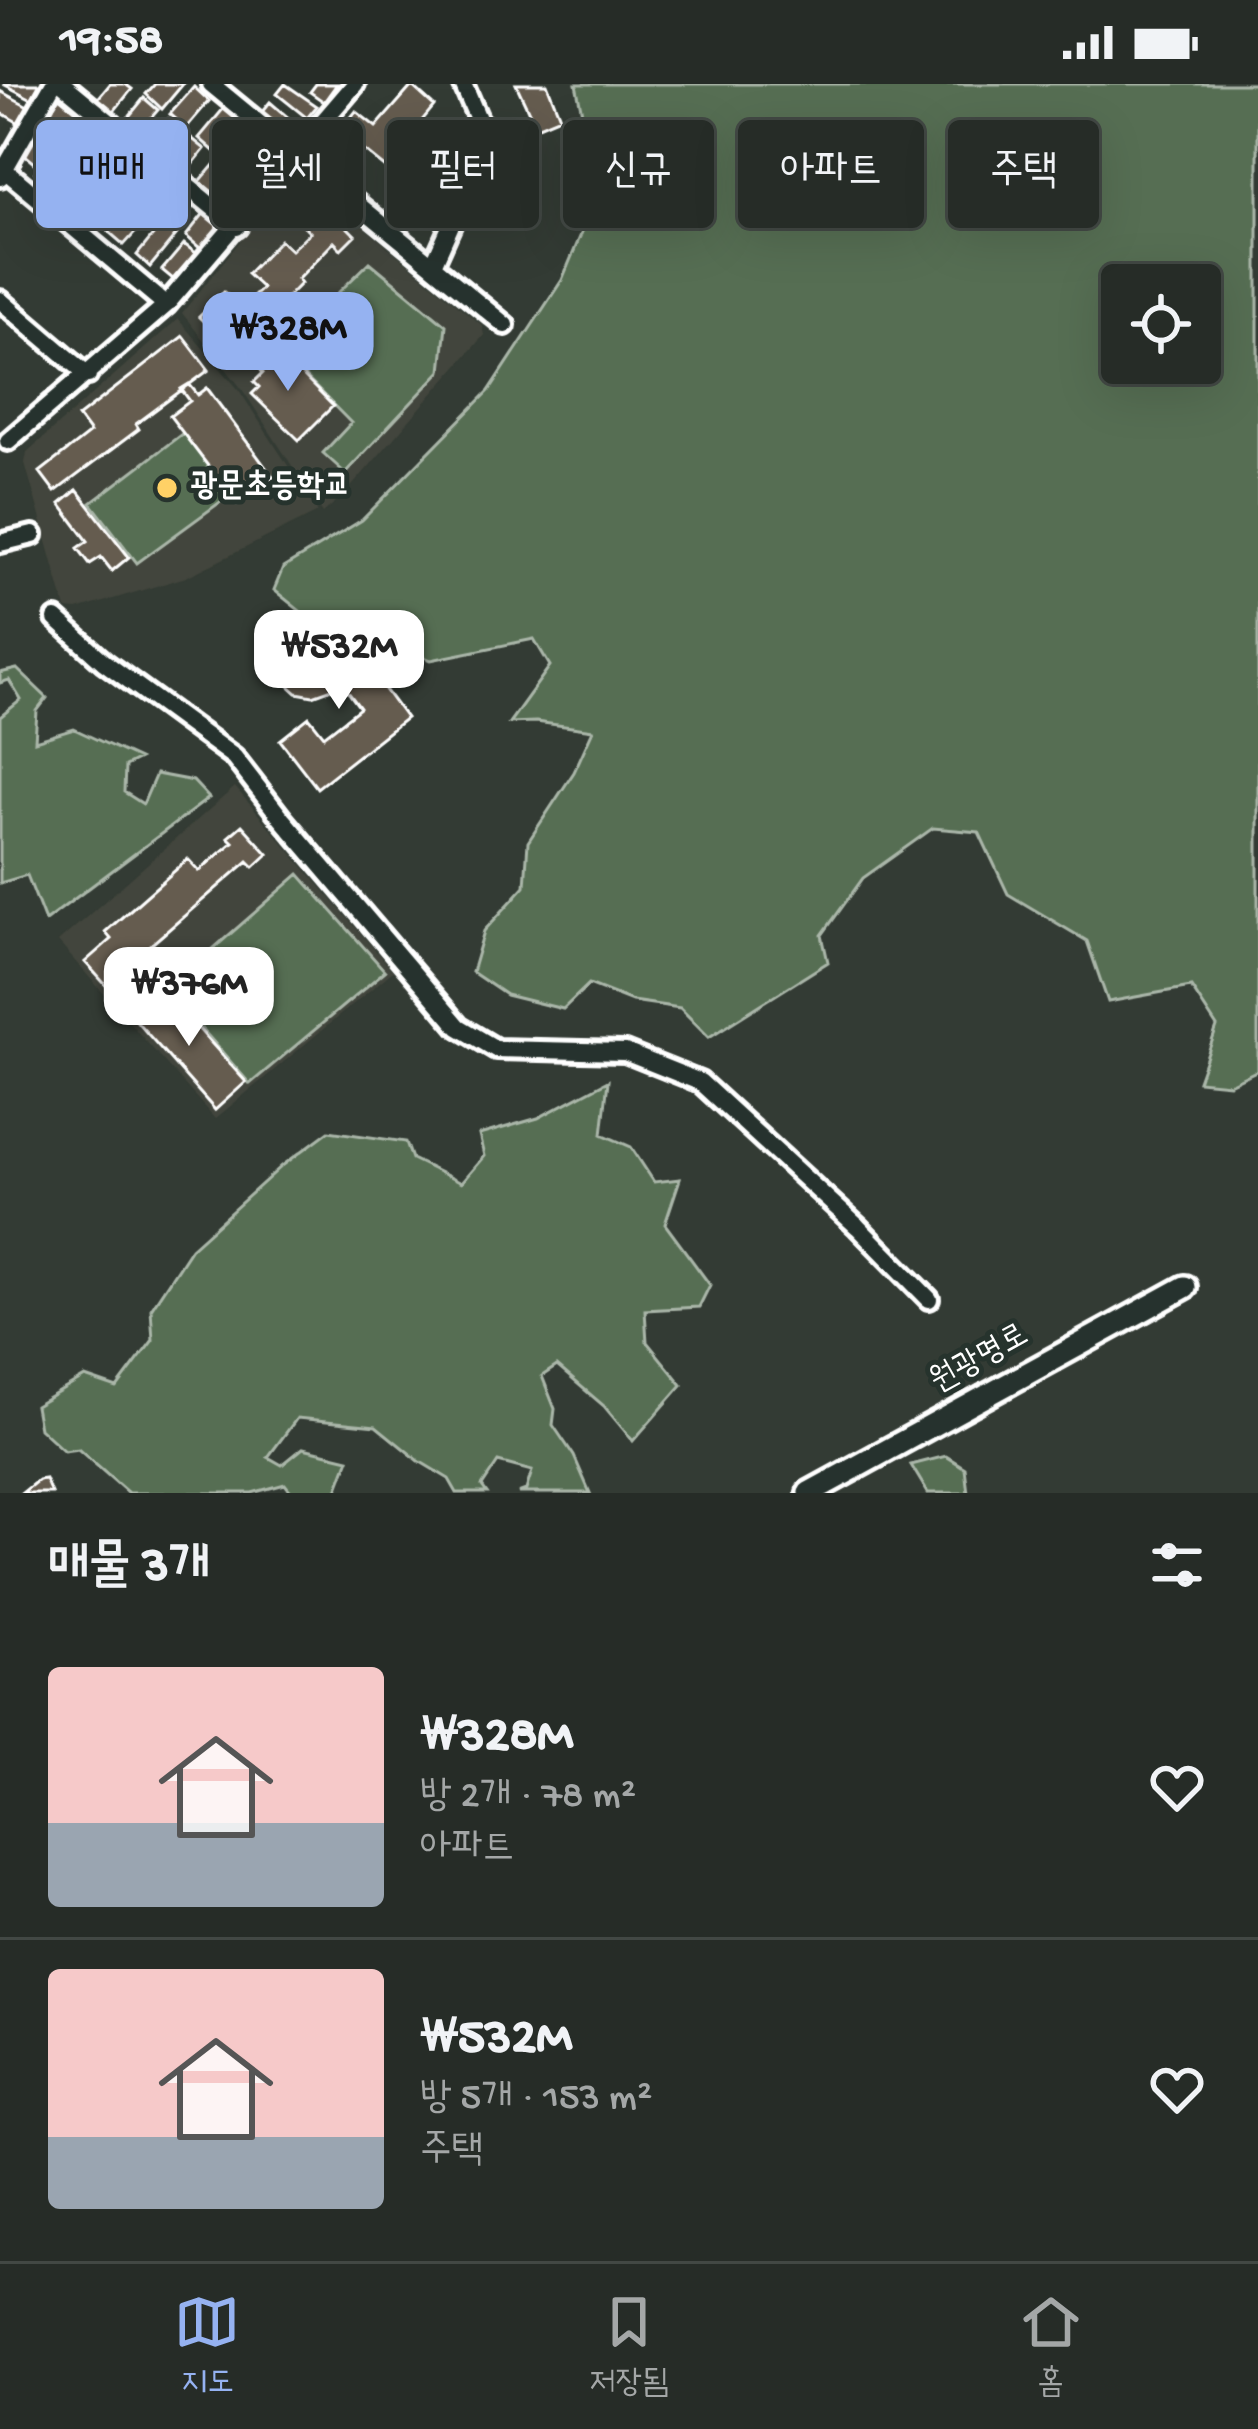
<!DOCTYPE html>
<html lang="ko">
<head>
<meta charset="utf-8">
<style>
  :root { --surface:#262c27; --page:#323833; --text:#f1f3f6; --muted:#a4a7a7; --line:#424844; --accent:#95b2f1 }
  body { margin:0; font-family:"Gochi Hand","Poor Story",sans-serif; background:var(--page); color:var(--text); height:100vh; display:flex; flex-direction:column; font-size:45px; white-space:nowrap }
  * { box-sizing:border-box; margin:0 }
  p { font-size:39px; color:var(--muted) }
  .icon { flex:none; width:66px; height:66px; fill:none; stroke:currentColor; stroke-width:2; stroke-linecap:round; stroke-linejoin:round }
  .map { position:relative; height:1409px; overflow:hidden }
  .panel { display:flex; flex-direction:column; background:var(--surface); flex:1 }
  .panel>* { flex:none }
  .banner { position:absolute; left:36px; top:36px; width:1188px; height:108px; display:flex; gap:24px }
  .controls { position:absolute; left:1101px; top:180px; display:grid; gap:24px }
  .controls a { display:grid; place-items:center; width:120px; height:120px; border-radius:12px; background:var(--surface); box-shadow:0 12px 48px #0002,0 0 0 3px var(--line); font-size:60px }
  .price { position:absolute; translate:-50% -102px; padding:0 27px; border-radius:24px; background:#fff; color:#222; font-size:39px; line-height:78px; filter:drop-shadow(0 3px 6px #0008) }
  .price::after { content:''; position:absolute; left:50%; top:72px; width:36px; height:27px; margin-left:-18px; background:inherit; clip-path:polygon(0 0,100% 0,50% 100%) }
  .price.selected { background:var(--accent); color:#111 }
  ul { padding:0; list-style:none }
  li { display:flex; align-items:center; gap:36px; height:300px; padding:0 48px }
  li+li { border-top:3px solid var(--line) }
  li span { display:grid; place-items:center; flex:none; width:336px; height:240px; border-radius:12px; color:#555 }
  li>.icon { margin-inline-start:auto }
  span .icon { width:144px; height:144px; fill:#fffc; stroke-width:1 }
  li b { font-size:51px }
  h2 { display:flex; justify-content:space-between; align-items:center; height:144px; padding:0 48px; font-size:51px }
  .chip { padding:0 42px; border-radius:12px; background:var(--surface); box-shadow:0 12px 48px #0002,0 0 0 3px var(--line); font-size:42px; line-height:108px }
  .chip.selected { background:var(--accent); color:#111 }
  .status { display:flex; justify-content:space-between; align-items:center; height:84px; padding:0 60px; background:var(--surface); direction:ltr }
  .status svg { height:33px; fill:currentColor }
  .tabs { display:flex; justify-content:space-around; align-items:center; height:168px; border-top:3px solid var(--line); background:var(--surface); font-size:33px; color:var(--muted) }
  .tabs a { display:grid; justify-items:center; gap:6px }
  .tabs .selected { color:var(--accent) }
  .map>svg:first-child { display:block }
  .built { fill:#42453c }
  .green { fill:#566e53; stroke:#aab6a9; stroke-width:3; fill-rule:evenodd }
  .building { fill:#655c4f; stroke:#fff; stroke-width:3 }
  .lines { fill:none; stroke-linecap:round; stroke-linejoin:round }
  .minor-casing { stroke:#fff; stroke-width:26 }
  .tertiary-casing { stroke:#fff; stroke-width:30 }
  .minor { stroke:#26332d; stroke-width:16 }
  .tertiary { stroke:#26332d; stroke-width:21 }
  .poi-dot { fill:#ffd166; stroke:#26332d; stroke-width:4.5 }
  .labels { text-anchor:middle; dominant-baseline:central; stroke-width:10; stroke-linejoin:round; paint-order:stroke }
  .poi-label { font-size:33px; font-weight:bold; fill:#fff; stroke:#26332d; text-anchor:start }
  .street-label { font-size:33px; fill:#fff; stroke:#26332d }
</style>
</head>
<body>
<div class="status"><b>19:58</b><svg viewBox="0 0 49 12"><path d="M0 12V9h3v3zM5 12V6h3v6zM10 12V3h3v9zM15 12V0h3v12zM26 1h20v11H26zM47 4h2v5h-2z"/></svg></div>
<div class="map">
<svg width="1258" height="1409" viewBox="0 0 1258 1409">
  <rect width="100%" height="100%" fill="#333b34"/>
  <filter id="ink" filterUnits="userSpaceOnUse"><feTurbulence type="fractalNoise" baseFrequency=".00833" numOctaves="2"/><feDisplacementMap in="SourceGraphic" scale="24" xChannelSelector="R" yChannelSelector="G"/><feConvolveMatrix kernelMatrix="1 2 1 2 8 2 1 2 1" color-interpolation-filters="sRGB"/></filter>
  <g filter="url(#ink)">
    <path class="built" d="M301,91L482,241L484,251L345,410L323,429L242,305L182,229L261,131Z
      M178,235L239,306L318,428L186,493L77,526L66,525L25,379L27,368Z
      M235,703L393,887L215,1035L58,858Z"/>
    <path class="green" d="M576,0H1258V986L1229,1000L1198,997L1217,943L1191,903L1108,918L1087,857L1008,810L979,748L933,744L863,794L822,851L828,878L709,953L680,924L632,917L589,900L563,925L506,911L472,888L484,847L525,802L528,758L574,688L593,646L536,638L509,639L550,582L534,555L431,576L354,544L305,531L274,506L283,484L362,436L489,307L562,196L592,124L584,111L588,58ZM1122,201H1200V279H1122Z
      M370,178L446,241L441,287L345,389L323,369L351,339L279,266Z
      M183,349L230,411L137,479L91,419Z
      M17,585L47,614L37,627L35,657L74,645L139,675L125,682L124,708L143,720L156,690L193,697L209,714L45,837L27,791L0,799V633L21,616L9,596L0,599V589Z
      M299,790L385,887L250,1000L167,905Z
      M608,997L602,1050L631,1063L654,1098L680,1095L665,1140L710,1201L699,1223L645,1226L647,1258L682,1301L633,1357L604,1322L557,1282L542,1292L555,1325L553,1341L574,1372L590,1409H518L526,1406L532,1387L498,1378L482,1402L487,1409H457L449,1395L419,1377L376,1342L297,1334L268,1373L282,1381L303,1364L349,1375L336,1409H292L285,1400L252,1409H128L78,1365L64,1367L39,1344L35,1322L85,1293L117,1304L153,1256L151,1225L191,1164L282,1082L329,1047L406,1058L412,1075L461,1099L484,1072L479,1051L538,1034Z
      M946,1372L965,1384L968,1409H928L911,1381Z"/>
    <path class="building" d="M3,0H40L32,15Z
      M110,0H125L132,5L111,31L95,18Z
      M155,0H183L162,25L146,10Z
      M285,0L317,22L307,34L277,10Z
      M316,0H337L324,18L310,8Z
      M516,0H547L560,33L536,43Z
      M412,2L434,22L401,62L445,100L429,119L340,47L356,27L376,43Z
      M194,3L209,17L186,44L170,30Z
      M0,7L28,22L19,39L0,28Z
      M59,13L80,30L65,48L45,32Z
      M144,14L158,26L135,52L122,41Z
      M270,18L299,43L290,53L261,29Z
      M224,24L240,37L215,68L199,54Z
      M85,34L117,59L100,79L70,53Z
      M168,35L180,44L159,71L147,61Z
      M42,42L55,53L36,80L24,70Z
      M256,51L275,70L252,98L232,82Z
      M190,53L205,65L183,92L168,79Z
      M62,56L79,69L52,102L35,88Z
      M319,58L344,77L336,88L316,71Z
      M123,60L141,75L120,100L102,85Z
      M87,76L103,89L76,121L60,108Z
      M218,76L232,88L210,114L196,102Z
      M152,84L168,97L148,122L131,109Z
      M112,95L127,109L100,141L85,129Z
      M240,99L250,107L235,126H230L223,120Z
      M179,107L195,121L175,145L159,131Z
      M136,115L153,129L124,161L109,148Z
      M320,116L355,151L341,165L334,158L298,195L301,199L247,254L230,277L210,257L262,204L247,190L280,156L291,166L310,148L299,137Z
      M205,128L216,137L217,146L201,165L186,152Z
      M163,139L177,150L150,183L137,171Z
      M184,160L197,170L174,196L162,186Z
      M224,208L233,216L207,241L199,233Z
      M183,252L209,286L136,340L139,345L55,408L40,388L90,349L78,333Z
      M251,256L272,280L282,271L333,322L299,356L252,310L259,303L254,298L263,289L244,263Z
      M189,300L198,311L207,304L273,393L237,420L170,332L190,317L181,305Z
      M77,406L129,473L112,487L101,473L90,480L78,464L88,457L60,420Z
      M366,562L375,592L406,634L317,704L280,656L309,633L324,652L360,624L343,601L313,612L297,609L288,601L286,584L300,569L317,572Z
      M242,741L268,770L254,783L248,777L124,884L130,892L112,908L85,878L111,855L105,848L188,775L199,787L233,758L228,753Z
      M162,904L246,998L215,1026L131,931Z
      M45,1395L51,1409H22L38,1396Z"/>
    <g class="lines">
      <defs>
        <path id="minor" d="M63,0L237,143
          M211,0L505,241
          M0,82L166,221
          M0,93L53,0
          M433,181L483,69L485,51L463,0
          M0,216L88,291
          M8,357L166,221L355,0
          M0,459L33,451
          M56,535L104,578L234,673L282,735L459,943L496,965L625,968L700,998L858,1143L929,1215"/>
        <path id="tertiary" d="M809,1409L1185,1203"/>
      </defs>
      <use href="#minor" class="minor-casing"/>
      <use href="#tertiary" class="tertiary-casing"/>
      <use href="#minor" class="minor"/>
      <use href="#tertiary" class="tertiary"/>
    </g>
  </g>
  <circle class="poi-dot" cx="167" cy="404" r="12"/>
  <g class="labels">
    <g class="poi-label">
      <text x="191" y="404">광문초등학교</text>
    </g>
    <g class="street-label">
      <text transform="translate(980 1276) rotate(-29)">원광명로</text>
    </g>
  </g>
</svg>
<div class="controls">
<a><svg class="icon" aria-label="locate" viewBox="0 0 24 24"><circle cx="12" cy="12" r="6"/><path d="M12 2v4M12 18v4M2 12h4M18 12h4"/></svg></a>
</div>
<b class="price selected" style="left:288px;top:310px">₩328M</b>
<b class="price" style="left:339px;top:628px">₩532M</b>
<b class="price" style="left:189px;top:965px">₩376M</b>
<div class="banner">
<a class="chip selected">매매</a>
<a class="chip">월세</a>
<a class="chip">필터</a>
<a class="chip">신규</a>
<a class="chip">아파트</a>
<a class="chip">주택</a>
</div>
</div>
<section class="panel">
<h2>매물 3개<svg class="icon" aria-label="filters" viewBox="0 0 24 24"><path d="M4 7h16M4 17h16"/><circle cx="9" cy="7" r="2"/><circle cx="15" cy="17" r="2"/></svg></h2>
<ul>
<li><span style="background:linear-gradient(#f6c9c9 65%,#9aa5b1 0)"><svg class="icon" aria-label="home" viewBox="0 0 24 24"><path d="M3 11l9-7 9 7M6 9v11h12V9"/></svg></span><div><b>₩328M</b><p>방 2개 · 78 m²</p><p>아파트</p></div><svg class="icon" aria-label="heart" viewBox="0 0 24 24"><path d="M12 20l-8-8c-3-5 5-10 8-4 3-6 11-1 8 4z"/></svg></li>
<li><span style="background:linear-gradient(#f6c9c9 70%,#9aa5b1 0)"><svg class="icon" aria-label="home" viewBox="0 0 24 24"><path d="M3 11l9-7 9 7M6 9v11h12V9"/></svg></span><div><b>₩532M</b><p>방 5개 · 153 m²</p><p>주택</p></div><svg class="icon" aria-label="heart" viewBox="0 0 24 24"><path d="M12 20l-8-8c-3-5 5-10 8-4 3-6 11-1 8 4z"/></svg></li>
</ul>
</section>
<nav class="tabs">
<a class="selected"><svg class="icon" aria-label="map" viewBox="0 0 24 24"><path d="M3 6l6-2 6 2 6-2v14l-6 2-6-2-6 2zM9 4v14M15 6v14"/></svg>지도</a>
<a><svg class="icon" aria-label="saved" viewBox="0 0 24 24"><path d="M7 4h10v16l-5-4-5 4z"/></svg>저장됨</a>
<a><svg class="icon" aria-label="home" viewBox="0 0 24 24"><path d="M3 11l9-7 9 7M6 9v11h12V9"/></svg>홈</a>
</nav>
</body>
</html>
